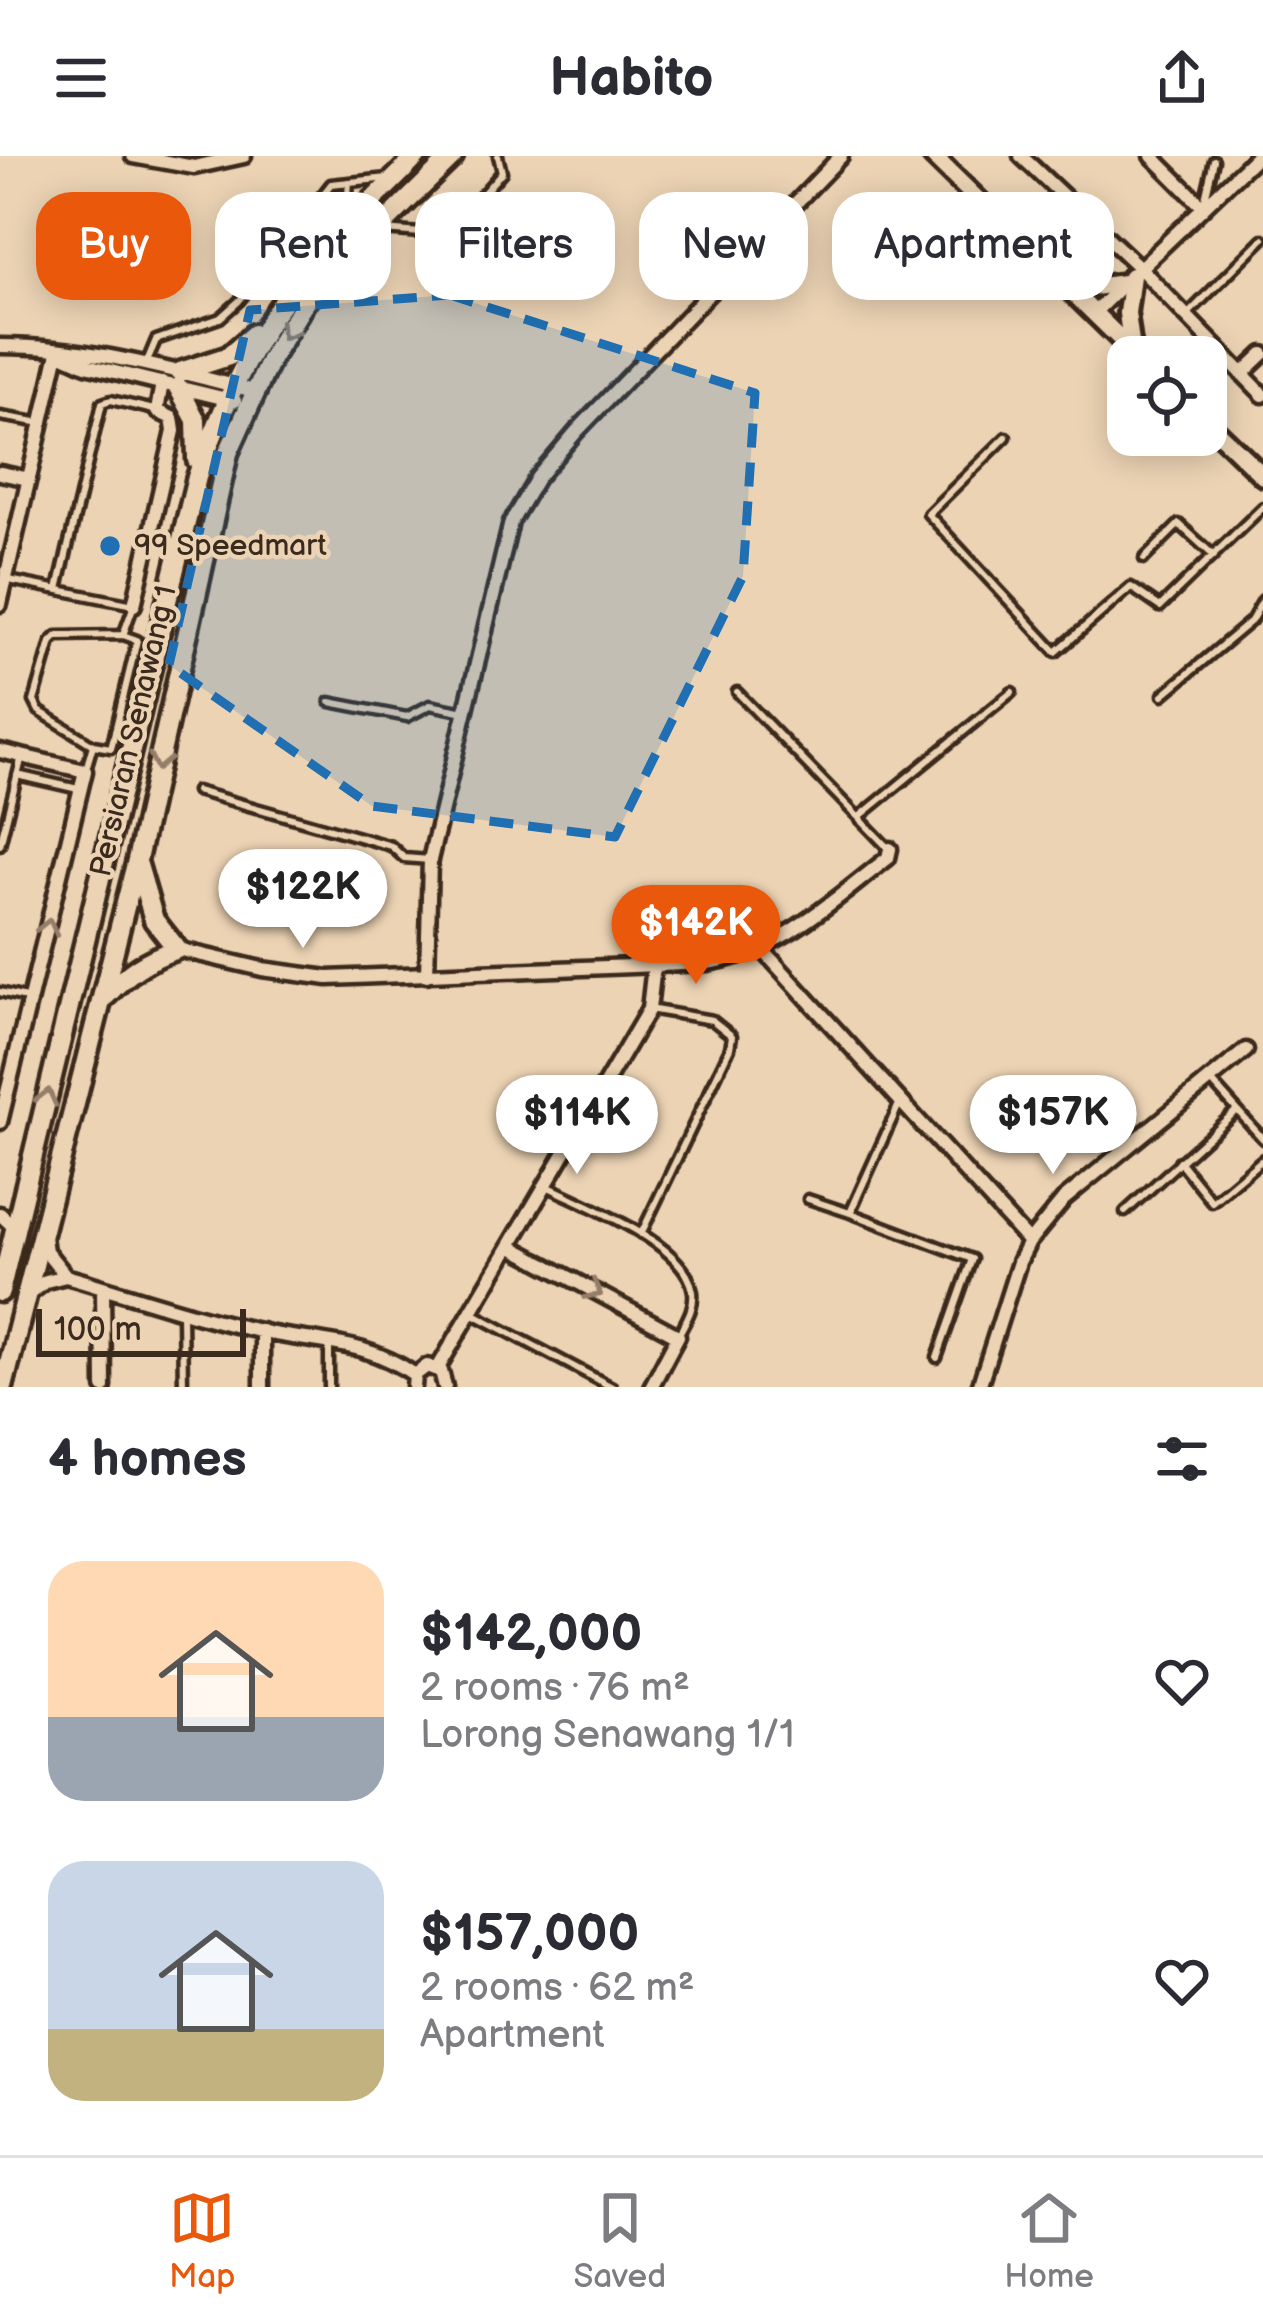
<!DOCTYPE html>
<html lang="en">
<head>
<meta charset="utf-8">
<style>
  :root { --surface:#fff; --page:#f7f7f7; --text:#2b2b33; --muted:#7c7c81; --line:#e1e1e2; --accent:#ea580c }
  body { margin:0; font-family:"Balsamiq Sans",sans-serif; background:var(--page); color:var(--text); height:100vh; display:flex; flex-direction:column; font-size:45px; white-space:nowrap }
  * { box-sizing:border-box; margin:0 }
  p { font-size:39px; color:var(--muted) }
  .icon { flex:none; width:66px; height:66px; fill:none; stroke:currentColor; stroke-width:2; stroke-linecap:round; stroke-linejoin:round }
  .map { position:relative; height:1231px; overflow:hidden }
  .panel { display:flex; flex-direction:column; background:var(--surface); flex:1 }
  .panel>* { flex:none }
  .top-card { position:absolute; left:36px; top:36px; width:1191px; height:108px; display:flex; gap:24px }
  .tools { position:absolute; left:1107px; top:180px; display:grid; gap:24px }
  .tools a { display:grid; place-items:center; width:120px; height:120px; border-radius:24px; background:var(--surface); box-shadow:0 6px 30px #0003; font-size:60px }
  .scale { position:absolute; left:36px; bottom:30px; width:210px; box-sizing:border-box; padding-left:12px; border:6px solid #3b2a1e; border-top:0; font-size:33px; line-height:42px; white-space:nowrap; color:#3b2a1e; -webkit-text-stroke:9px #ecd3b4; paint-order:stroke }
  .price { position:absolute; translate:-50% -102px; padding:0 27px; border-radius:42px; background:#fff; color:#222; font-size:39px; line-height:78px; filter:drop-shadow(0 3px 6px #0008) }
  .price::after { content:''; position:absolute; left:50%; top:72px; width:36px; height:27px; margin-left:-18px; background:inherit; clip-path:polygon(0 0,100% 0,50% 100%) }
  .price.on { background:var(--accent); color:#fff }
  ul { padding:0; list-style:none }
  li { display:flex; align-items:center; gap:36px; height:300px; padding:0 48px }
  li span { display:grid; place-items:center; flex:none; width:336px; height:240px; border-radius:36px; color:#555 }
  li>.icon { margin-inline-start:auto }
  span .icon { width:144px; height:144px; fill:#fffc; stroke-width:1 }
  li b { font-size:51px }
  h2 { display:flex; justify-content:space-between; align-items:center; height:144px; padding:0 48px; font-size:51px }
  .pill { padding:0 42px; border-radius:36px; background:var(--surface); box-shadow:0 6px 30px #0003; font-size:42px; line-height:108px }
  .pill.on { background:var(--accent); color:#fff }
  header { display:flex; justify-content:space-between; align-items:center; height:156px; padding:0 48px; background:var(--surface); font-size:54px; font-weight:600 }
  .menu { display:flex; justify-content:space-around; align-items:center; height:168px; border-top:3px solid var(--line); background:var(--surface); font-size:33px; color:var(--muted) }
  .menu a { display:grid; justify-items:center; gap:6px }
  .menu .on { color:var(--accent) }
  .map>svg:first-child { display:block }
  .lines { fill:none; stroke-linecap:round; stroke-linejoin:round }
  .lane-casing { stroke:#3b2a1e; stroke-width:15 }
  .street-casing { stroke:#3b2a1e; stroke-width:21 }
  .secondary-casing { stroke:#3b2a1e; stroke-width:26 }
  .primary-casing { stroke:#3b2a1e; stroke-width:27 }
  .lane { stroke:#ecd3b4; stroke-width:6 }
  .street { stroke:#ecd3b4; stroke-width:12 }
  .secondary { stroke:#ecd3b4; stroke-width:16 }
  .primary { stroke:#ecd3b4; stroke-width:18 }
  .oneway { stroke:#947e69 }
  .marked { fill:#1f6fb2; fill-opacity:0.2; stroke:#1f6fb2; stroke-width:9; stroke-dasharray:24 15; stroke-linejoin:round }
  .poi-dot { fill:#1f6fb2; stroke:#ecd3b4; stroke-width:4.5 }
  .labels { text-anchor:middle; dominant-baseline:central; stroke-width:9; stroke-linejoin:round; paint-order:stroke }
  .poi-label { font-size:30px; fill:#3b2a1e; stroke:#ecd3b4; text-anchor:start }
  .street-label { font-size:30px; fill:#3b2a1e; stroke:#ecd3b4 }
</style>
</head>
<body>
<header><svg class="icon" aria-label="menu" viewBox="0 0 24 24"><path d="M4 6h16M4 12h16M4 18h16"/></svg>Habito<svg class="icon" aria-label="share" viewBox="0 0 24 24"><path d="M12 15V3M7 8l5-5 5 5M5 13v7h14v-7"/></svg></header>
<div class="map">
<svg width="1263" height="1231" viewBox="0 0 1263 1231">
  <rect width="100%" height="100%" fill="#ecd3b4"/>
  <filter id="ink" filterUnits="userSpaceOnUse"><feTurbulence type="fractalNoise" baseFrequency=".00833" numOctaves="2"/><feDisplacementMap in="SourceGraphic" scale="24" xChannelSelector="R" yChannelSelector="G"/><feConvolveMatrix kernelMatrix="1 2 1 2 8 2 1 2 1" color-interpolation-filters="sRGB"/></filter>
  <g filter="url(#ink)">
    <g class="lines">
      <defs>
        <path id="lane" d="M1204,47L1214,4
          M346,64L349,26
          M383,74L447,79L502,16L498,0
          M1186,160L1263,83
          M146,208L156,184L220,162L239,145L331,28L388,22
          M0,260L42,267
          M1006,281L928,358L1056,496L1131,431L1160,451L1263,351
          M1144,403L1179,368L1214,400
          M9,424L134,449L123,479L137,484L111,592L93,589L86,613
          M58,433L102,247L111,244L154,254
          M737,536L889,693
          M1163,539L1251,465L1263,444
          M330,546L407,561L430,549L465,556
          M93,589L39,555L34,545L51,486L57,480L123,479
          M17,619L78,633
          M196,635L391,690L404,702L430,704
          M859,661L1012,536
          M0,689L22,600
          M0,836L26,842
          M1212,926L1263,983
          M900,946L850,1057L972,1103L937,1202
          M1179,1005L1212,1046L1263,1003
          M545,1029C585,1050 686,1086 693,1136C695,1152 685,1166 678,1180
          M808,1043L850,1057
          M1125,1056L1237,954
          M641,1078L730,892L732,880L712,864L649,853
          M182,1157L183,1231
          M472,1157L612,1231
          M329,1187V1231"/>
        <path id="street" d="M133,0L194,11L244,0
          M1021,0L1140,112L1263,239
          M1152,0L1203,51
          M1138,114L1257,0
          M1094,157L1123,128
          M0,190C88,190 170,214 255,235
          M64,199L86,209L235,245
          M1242,218L1263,198
          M0,317L29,323
          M0,448L58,196
          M134,449L174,275L172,262L157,255L162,227
          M0,595L85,615L0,966
          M177,793L262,813L328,822L707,807C780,796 831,746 888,702L890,693
          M762,793L1029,1086
          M427,819L430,704L511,366L537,322L576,276L841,0
          M0,1058L15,1072
          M44,1081L46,1095L66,1120
          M510,1090L678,1180L651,1231
          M103,1131L104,1231
          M29,1138L46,1125L66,1120C131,1139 198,1162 264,1176C321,1188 365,1184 415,1219
          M262,1175V1231
          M438,1212L649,853L654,810
          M414,1231L415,1219L427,1210L441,1215L445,1231
          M979,1231L1019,1106L1029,1086L1064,1043L1246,894"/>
        <path id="secondary" d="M933,0L1139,201
          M1132,120L1127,157L1132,194
          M1063,123L1086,132L1124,127
          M1206,265L1263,320"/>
        <path id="primary" d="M180,216L229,200L254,178
          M178,231L196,264L197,304
          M106,840C128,816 146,804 177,793L154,764L138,709
          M0,1136L197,321C222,252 250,188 295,129C329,83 377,42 417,0
          M3,1231L137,704L228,297L271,202L306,144L453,0"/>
      </defs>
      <use href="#lane" class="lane-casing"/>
      <use href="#street" class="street-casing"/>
      <use href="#secondary" class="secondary-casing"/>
      <use href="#primary" class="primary-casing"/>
      <use href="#lane" class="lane"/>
      <use href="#street" class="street"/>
      <use href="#secondary" class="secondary"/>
      <use href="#primary" class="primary"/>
    </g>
    <defs><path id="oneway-chevron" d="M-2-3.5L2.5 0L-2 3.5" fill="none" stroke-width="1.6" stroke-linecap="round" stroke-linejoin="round" transform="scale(3)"/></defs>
    <g class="oneway">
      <use href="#oneway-chevron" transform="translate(287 176) rotate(121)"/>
      <use href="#oneway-chevron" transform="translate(159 606) rotate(102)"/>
      <use href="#oneway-chevron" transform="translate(48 771) rotate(-76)"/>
      <use href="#oneway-chevron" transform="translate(47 941) rotate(-76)"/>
      <use href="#oneway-chevron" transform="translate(594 1135) rotate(28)"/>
    </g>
  </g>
  <path class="marked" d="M450,139L755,237L743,420L615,681L372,650L169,509L250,154Z"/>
  <circle class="poi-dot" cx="110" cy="390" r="12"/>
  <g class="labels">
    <g class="poi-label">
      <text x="134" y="390">99 Speedmart</text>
    </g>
    <g class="street-label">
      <text transform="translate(134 575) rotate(-77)">Persiaran Senawang 1</text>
    </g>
  </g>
</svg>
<div class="tools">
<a><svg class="icon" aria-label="locate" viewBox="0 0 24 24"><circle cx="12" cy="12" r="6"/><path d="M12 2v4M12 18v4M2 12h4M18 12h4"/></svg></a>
</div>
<div class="scale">100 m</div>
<b class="price" style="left:303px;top:795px">$122K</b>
<b class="price on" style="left:696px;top:831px">$142K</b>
<b class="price" style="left:577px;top:1021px">$114K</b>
<b class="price" style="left:1053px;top:1021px">$157K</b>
<div class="top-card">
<a class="pill on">Buy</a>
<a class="pill">Rent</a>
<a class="pill">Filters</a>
<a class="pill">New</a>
<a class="pill">Apartment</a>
</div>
</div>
<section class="panel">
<h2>4 homes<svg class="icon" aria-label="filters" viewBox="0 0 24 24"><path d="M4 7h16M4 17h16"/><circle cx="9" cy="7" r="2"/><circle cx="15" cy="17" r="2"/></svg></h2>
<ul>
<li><span style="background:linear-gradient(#ffd9b3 65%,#9aa5b1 0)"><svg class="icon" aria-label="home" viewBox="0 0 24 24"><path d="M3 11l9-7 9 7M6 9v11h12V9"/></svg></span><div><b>$142,000</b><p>2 rooms · 76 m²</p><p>Lorong Senawang 1/1</p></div><svg class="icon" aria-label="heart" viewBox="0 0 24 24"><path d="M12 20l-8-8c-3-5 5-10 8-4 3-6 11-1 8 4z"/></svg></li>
<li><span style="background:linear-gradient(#c9d6e8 70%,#c2b280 0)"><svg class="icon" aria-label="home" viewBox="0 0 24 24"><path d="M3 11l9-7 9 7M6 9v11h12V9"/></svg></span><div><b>$157,000</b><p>2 rooms · 62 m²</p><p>Apartment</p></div><svg class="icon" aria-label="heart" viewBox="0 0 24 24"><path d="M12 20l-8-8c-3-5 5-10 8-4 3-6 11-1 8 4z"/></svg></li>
</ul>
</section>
<nav class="menu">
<a class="on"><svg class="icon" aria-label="map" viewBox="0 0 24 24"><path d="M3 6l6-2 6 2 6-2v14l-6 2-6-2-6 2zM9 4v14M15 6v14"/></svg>Map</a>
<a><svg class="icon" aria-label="saved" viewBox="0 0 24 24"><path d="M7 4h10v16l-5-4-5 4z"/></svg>Saved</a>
<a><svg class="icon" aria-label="home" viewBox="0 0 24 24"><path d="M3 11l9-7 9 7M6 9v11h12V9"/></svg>Home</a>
</nav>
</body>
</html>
